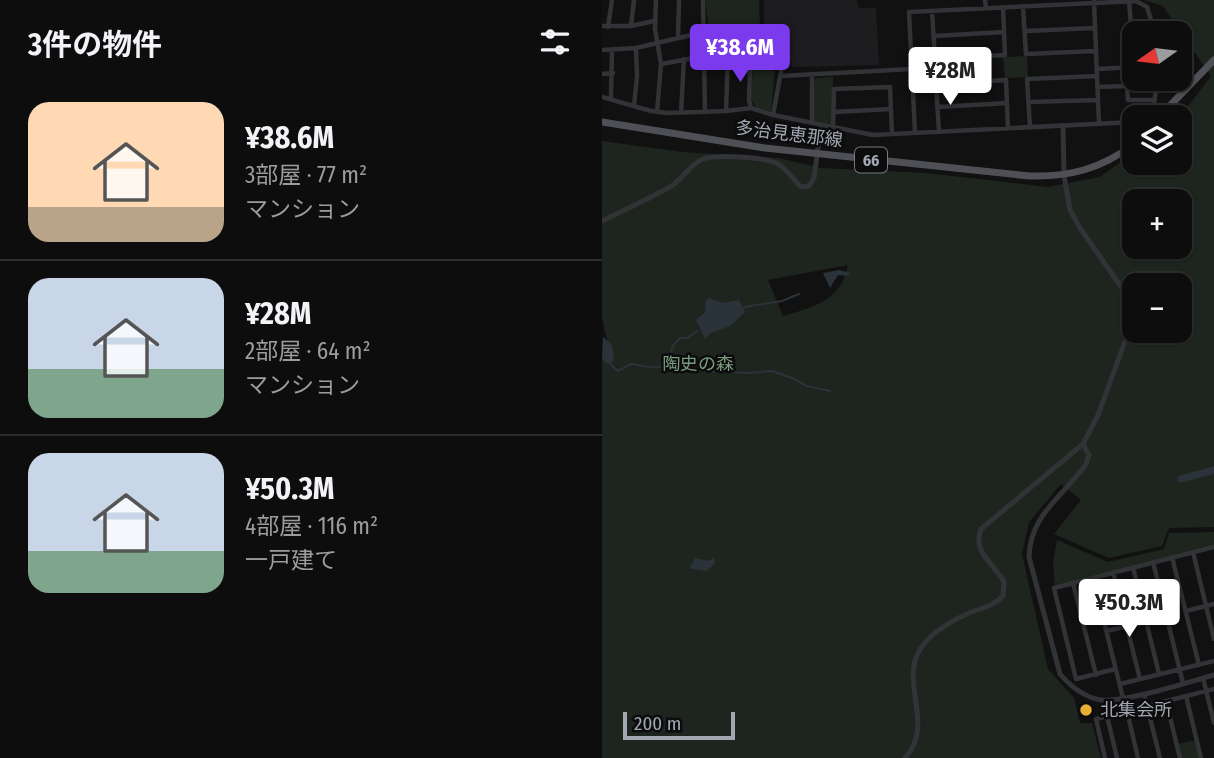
<!DOCTYPE html>
<html lang="ja">
<head>
<meta charset="utf-8">
<style>
  :root { --surface:#0d0d0e; --page:#161617; --text:#f1f3f6; --muted:#9a9c9e; --line:#2d2d2e; --accent:#7c3aed }
  body { margin:0; font-family:"Fira Sans Condensed","Noto Sans JP",sans-serif; background:var(--page); color:var(--text); height:100vh; display:flex; flex-direction:column; font-size:26px; white-space:nowrap }
  * { box-sizing:border-box; margin:0 }
  p { font-size:23px; color:var(--muted) }
  .icon { flex:none; width:38px; height:38px; fill:none; stroke:currentColor; stroke-width:2; stroke-linecap:round; stroke-linejoin:round }
  .map { position:relative; flex:1; overflow:hidden }
  .details { display:flex; flex-direction:column; background:var(--surface); width:602px }
  .details>* { flex:none }
  .needle { width:46px; rotate:256deg }
  .fabs { position:absolute; left:520px; top:21px; display:grid; gap:14px }
  .fabs a { display:grid; place-items:center; width:70px; height:70px; border-radius:14px; background:var(--surface); box-shadow:0 2px 5px #0004,0 0 0 2px var(--line); font-size:35px }
  .scale { position:absolute; left:21px; bottom:18px; width:112px; box-sizing:border-box; padding-left:7px; border:4px solid #a3a7b2; border-top:0; font-size:19px; line-height:24px; white-space:nowrap; color:#a3a7b2; -webkit-text-stroke:5px #0c0c0d; paint-order:stroke }
  .price { position:absolute; translate:-50% -60px; padding:0 16px; border-radius:7px; background:#fff; color:#222; font-size:23px; line-height:46px; filter:drop-shadow(0 2px 4px #0008) }
  .price::after { content:''; position:absolute; left:50%; top:42px; width:21px; height:16px; margin-left:-10px; background:inherit; clip-path:polygon(0 0,100% 0,50% 100%) }
  .price.current { background:var(--accent); color:#fff }
  ul { padding:0; list-style:none }
  li { display:flex; align-items:center; gap:21px; height:175px; padding:0 28px }
  li+li { border-top:2px solid var(--line) }
  li span { display:grid; place-items:center; flex:none; width:196px; height:140px; border-radius:21px; color:#555 }
  li>.icon { margin-inline-start:auto }
  span .icon { width:84px; height:84px; fill:#fffc; stroke-width:1 }
  li b { font-size:30px }
  h2 { display:flex; justify-content:space-between; align-items:center; height:84px; padding:0 28px; font-size:30px }
  main { display:flex; flex:1; min-height:0 }
  .map>svg:first-child { display:block }
  .built { fill:#1d1d1f }
  .green { fill:#1e251f; fill-rule:evenodd }
  .water { fill:#2b333a }
  .lines { fill:none; stroke-linecap:round; stroke-linejoin:round }
  .stream { stroke:#2b333a; stroke-width:2 }
  .river { stroke:#2b333a; stroke-width:7 }
  .minor { stroke:#323337; stroke-width:4.5 }
  .tertiary { stroke:#323337; stroke-width:5 }
  .primary { stroke:#4e5056; stroke-width:7 }
  .poi-dot { fill:#e7af35; stroke:#0c0c0d; stroke-width:2.5 }
  .labels { text-anchor:middle; dominant-baseline:central; stroke-width:5; stroke-linejoin:round; paint-order:stroke }
  .shield { fill:#0c0c0d; stroke:#767880; stroke-width:2 }
  .shield-label { font-size:16px; font-weight:bold; fill:#a3a7b2 }
  .street-label { font-size:18px; fill:#a3a7b2; stroke:#0c0c0d }
  .park-label { font-size:18px; fill:#7b9d7e; stroke:#0c0c0d }
  .poi-label { font-size:18px; fill:#a3a7b2; stroke:#0c0c0d; text-anchor:start }
</style>
</head>
<body>
<main>
<section class="details">
<h2>3件の物件<svg class="icon" aria-label="filters" viewBox="0 0 24 24"><path d="M4 7h16M4 17h16"/><circle cx="9" cy="7" r="2"/><circle cx="15" cy="17" r="2"/></svg></h2>
<ul>
<li><span style="background:linear-gradient(#ffd9b3 75%,#b9a48a 0)"><svg class="icon" aria-label="home" viewBox="0 0 24 24"><path d="M3 11l9-7 9 7M6 9v11h12V9"/></svg></span><div><b>¥38.6M</b><p>3部屋 · 77 m²</p><p>マンション</p></div></li>
<li><span style="background:linear-gradient(#c9d6e8 65%,#7fa58c 0)"><svg class="icon" aria-label="home" viewBox="0 0 24 24"><path d="M3 11l9-7 9 7M6 9v11h12V9"/></svg></span><div><b>¥28M</b><p>2部屋 · 64 m²</p><p>マンション</p></div></li>
<li><span style="background:linear-gradient(#c9d6e8 70%,#7fa58c 0)"><svg class="icon" aria-label="home" viewBox="0 0 24 24"><path d="M3 11l9-7 9 7M6 9v11h12V9"/></svg></span><div><b>¥50.3M</b><p>4部屋 · 116 m²</p><p>一戸建て</p></div></li>
</ul>
</section>
<div class="map">
<svg width="612" height="758" viewBox="0 0 612 758">
  <rect width="100%" height="100%" fill="#111112"/>
  <path class="built" d="M162,0H255L257,8H274L277,65L190,67L183,44L162,25Z"/>
  <path class="green" d="M103,0H157L158,27L107,30Z
    M542,0H612V527L567,528L560,546L507,558L452,534L479,500L459,484L427,522L420,554L446,669L472,698L478,723H490L499,758H0V360L10,361L0,318V141L80,152L176,158L219,168L324,173L446,187L498,177L532,152V163H578V117L609,76L561,6ZM532,201H578V247H532ZM246,265C240,300 212,307 181,316L166,280ZM532,285H578V331H532Z
    M152,40L164,45L174,59L169,113L154,108L149,99Z
    M425,56L426,77L403,78L401,57Z
    M231,77L230,123L228,124L212,121V81L214,78Z
    M612,532V545L453,586L451,563L455,540L506,562L562,549L567,533Z
    M594,740L598,758H580L576,744Z"/>
  <path class="water" d="M237,270L249,273L245,276L236,275L228,288L221,273Z
    M107,298L121,303L137,300L143,312L128,326L109,333L103,339L94,320L103,312L104,300Z
    M1,337L10,345L12,358L10,363L5,364L0,359Z
    M93,558L106,561L112,558L113,563L105,571L90,569L88,568Z"/>
  <g class="lines">
    <path class="stream" d="M142,307L180,301L197,294
      M67,361L74,368L87,366L102,371L146,373L170,371L190,378L205,386L228,391
      M7,363L16,371L29,364C40,365 64,374 69,358C70,355 69,350 70,347L78,338H86L95,331"/>
    <path class="river" d="M579,479L612,470"/>
    <path class="minor" d="M54,0L53,29L59,64L55,112
      M101,0L103,112
      M383,0L384,8
      M527,0L532,64
      M492,2L497,124
      M421,6L424,54L494,51
      M330,11L333,59L403,55L401,7
      M0,26H29L52,21
      M29,26L32,0
      M6,27L10,0
      M423,31L493,28
      M149,36L147,100L149,108
      M332,36L402,32
      M76,37L77,0
      M0,50L34,48L102,32L135,34L160,39L171,48L180,66L171,115
      M59,64L103,56L148,57
      M495,69L532,67
      M0,74L11,73
      M179,76L310,69
      M496,87L525,86L526,100H553
      M0,97L49,111L66,113L124,111L149,108L171,115L271,135L532,122
      M9,98L10,50
      M427,102L496,100
      M32,106L35,76L34,48
      M336,107L405,103
      M124,111L126,56
      M232,112L289,109
      M79,113L82,59
      M547,117L551,109L556,79
      M210,123V74
      M231,127L232,89L288,87L290,134
      M428,127L425,79L495,76
      M337,132L334,84L404,80L406,128
      M313,133L307,12L534,1L545,7L553,33
      M591,552L612,639
      M570,557L597,665
      M551,562L581,683
      M531,567L557,674
      M511,572L538,679
      M491,578L521,698
      M471,583L494,675
      M584,611L612,604
      M504,631L545,622
      M513,669L474,679L452,588L612,547
      M601,678L612,723
      M518,684L612,661
      M542,694L558,758
      M584,696L599,758
      M564,701L578,758
      M525,711L536,758
      M505,716L515,758
      M503,758L494,719L612,689"/>
    <path class="tertiary" d="M0,221C23,210 46,199 68,187C80,180 88,164 101,159C115,154 163,157 176,164C185,169 192,180 199,187L207,186L212,178L219,125
      M481,444L487,455L484,464C462,496 428,514 427,557L458,674C469,687 482,697 499,700C521,703 587,682 612,675
      M303,758C334,724 296,681 319,648C329,632 354,618 372,611C383,607 393,605 401,596L402,582C391,562 370,553 379,529L481,444L496,415L528,328L529,311L524,294L478,228L468,210L462,175L461,126"/>
    <path class="primary" d="M557,117L612,60
      M0,122L163,148L427,176C468,177 499,169 532,144"/>
  </g>
  <circle class="poi-dot" cx="484" cy="710" r="7"/>
  <g class="labels">
    <rect class="shield" x="253" y="147.5" width="32" height="25" rx="5"/>
    <g class="shield-label">
      <text x="269" y="160">66</text>
    </g>
    <g class="street-label">
      <text transform="translate(187 134) rotate(7)">多治見恵那線</text>
    </g>
    <g class="park-label">
      <text x="96" y="364">陶史の森</text>
    </g>
    <g class="poi-label">
      <text x="498" y="710">北集会所</text>
    </g>
  </g>
</svg>
<div class="fabs">
<a><svg class="needle" viewBox="-14 -14 28 28"><path d="M0-13l5 13h-10z" fill="#e53935"/><path d="M0 13l5-13h-10z" fill="#9a9c9e"/></svg></a>
<a><svg class="icon" aria-label="layers" viewBox="0 0 24 24"><path d="M12 4l9 5-9 5-9-5zM3 14l9 5 9-5"/></svg></a>
<a>+</a>
<a>−</a>
</div>
<div class="scale">200 m</div>
<b class="price current" style="left:138px;top:84px">¥38.6M</b>
<b class="price" style="left:348px;top:107px">¥28M</b>
<b class="price" style="left:527px;top:639px">¥50.3M</b>
</div>
</main>
</body>
</html>
